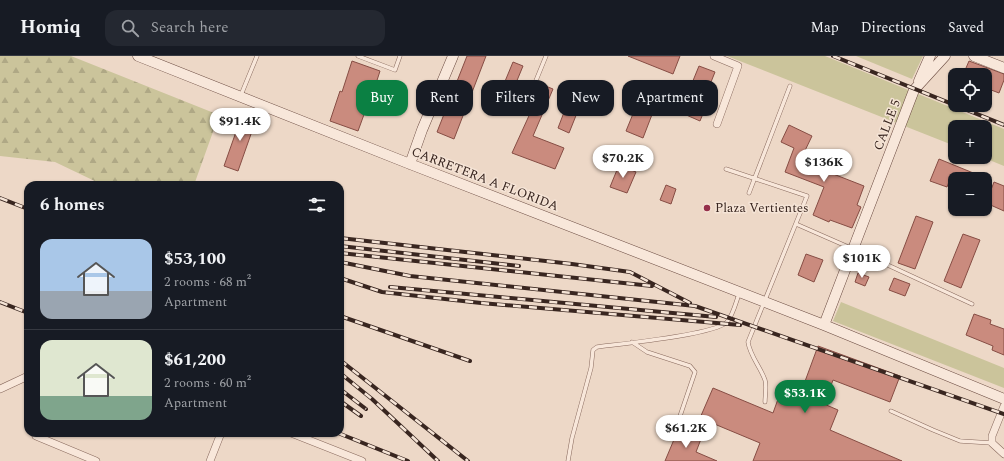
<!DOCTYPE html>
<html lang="en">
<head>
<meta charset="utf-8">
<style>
  :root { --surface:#171b24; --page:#242831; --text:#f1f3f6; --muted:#9ea1a6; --line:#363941; --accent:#0b8043 }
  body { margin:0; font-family:Spectral,serif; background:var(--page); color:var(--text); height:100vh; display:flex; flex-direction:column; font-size:15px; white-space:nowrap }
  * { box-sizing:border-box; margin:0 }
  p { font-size:13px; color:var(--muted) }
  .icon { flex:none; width:22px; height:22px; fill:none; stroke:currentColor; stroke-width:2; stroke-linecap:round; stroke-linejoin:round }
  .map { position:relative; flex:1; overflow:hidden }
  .panel { position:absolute; left:24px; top:125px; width:320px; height:256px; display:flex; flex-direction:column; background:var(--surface); border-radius:12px; box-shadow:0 1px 3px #0004 }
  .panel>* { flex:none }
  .banner { position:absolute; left:356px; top:24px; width:380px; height:36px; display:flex; gap:8px }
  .fabs { position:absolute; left:948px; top:12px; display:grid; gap:8px }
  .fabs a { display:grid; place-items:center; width:44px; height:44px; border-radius:8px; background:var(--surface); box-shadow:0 1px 3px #0004; font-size:20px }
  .price { position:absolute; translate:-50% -34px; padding:0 9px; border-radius:14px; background:#fff; color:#222; font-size:13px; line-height:26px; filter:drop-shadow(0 1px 2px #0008) }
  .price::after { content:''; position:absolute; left:50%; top:24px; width:12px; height:9px; margin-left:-6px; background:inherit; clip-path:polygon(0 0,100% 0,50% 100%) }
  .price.active { background:var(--accent); color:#fff }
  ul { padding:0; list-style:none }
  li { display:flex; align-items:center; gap:12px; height:100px; padding:0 16px }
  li+li { border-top:1px solid var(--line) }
  li span { display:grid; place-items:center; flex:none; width:112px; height:80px; border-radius:12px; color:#555 }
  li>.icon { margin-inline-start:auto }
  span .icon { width:48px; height:48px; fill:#fffc; stroke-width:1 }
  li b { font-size:17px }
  h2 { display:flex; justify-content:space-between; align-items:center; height:48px; padding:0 16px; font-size:17px }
  .pill { padding:0 14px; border-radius:12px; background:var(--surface); box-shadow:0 1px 3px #0004; font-size:14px; line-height:36px }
  .pill.active { background:var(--accent); color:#fff }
  header { display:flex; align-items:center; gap:24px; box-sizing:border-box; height:56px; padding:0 20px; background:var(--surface); border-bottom:1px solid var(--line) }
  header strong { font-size:19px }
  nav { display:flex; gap:22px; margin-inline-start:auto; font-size:14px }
  .search { width:280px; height:36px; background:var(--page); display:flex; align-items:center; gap:10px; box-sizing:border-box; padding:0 14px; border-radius:12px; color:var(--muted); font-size:15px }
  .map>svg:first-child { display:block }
  .green { fill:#cbc49b }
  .forest { fill:url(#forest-firs) }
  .building { fill:#ca8b7e; stroke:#864d44 }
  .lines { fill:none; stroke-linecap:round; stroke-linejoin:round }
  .lane-casing { stroke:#88695d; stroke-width:4.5 }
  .street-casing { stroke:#88695d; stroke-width:8 }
  .secondary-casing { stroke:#6a4a40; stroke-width:11 }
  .lane { stroke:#f8e7da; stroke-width:3.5 }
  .street { stroke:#f8e7da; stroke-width:7 }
  .secondary { stroke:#f8e7da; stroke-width:10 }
  .rail-casing { stroke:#392620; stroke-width:4 }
  .rail { stroke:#f5e4d6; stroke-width:2.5; stroke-dasharray:8; stroke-linecap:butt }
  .poi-dot { fill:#952f4a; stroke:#f5e4d6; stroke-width:1.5 }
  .labels { text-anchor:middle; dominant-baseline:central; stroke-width:3; stroke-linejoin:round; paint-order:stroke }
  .street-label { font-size:13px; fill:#392620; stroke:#f5e4d6 }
  .poi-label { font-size:13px; fill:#392620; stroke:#f5e4d6; text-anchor:start }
</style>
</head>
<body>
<header>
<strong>Homiq</strong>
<div class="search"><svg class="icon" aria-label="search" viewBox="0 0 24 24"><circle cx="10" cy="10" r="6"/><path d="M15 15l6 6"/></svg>Search here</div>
<nav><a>Map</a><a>Directions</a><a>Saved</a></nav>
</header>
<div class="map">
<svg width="1004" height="405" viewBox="0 0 1004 405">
  <defs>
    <pattern id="forest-firs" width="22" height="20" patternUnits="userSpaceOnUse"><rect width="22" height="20" fill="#cbc49b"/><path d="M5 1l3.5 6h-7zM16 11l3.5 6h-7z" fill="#afa885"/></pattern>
  </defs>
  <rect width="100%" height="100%" fill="#edd8c7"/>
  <path class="green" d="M727,0H825L1004,73V110L982,101H985V71H955V90Z
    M856,0H923L912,23Z
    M841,246L1004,312V332L833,265Z"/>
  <path class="forest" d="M0,0H71L219,59L194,129H103L55,106L0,100Z"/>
  <path class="building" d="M467,0H486L454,83L437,76Z
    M628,0H680L673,18Z
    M352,5L380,15L371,43L370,42L358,75L330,65L340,35L342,36Z
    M969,5L1004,18V24L999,37L986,32L991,19H963Z
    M513,6L523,10L511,39L501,35Z
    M699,10L715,16L705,41L709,43L700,65L684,58L694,33L690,32Z
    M543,29L553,33L533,80L564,92L555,113L512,97Z
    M650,30L666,36L658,58L653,56L643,82L626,75L635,53L640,55Z
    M571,38L583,42L569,77L558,72Z
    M243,56L257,61L238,115L224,110Z
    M789,69L812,80L800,105L864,130L857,149L861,151L852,172L830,164L829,166L813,159L824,131L785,116L794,92L781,86Z
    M939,103L988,123H950L947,131L930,125Z
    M619,109L636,116L627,137L610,131Z
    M994,126L1004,130V155L986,147Z
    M666,129L676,133L671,148L660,144Z
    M916,160L933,166L915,213L898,207Z
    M963,178L980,184L961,232L944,225Z
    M806,198L823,204L814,226L798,219Z
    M858,217L869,221L865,230L855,226Z
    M894,222L910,228L905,240L889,234Z
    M974,258L991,264L990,268L1004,273V299L992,294L993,290L966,279Z
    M818,290L900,320L890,346L833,324L824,348L838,354L830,374L902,405H753L760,387L700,362L713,332L773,357L782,332L800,339Z
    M678,374L701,383L696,396L717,405H665Z"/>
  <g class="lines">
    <defs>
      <path id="lane" d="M358,0L395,14L400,0
        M241,39L257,0
        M526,49L546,0
        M726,113L807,140L748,286C750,300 760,310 765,324C767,330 765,339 765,346
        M749,137L790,30
        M796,168L853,193L972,248
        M632,286L647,296L690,310L695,316L679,363
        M891,355L933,374L960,385L992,387
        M568,405L572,382L591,312L593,294L597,291C620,288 714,279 727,266C733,259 736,246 739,238"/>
      <path id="street" d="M714,0L738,10L717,68
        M0,333L28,320
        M1004,350L992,380V387L1004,398
        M291,377L362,405
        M36,380L96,405
        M210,405L221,377"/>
      <path id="secondary" d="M138,0L410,108L824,269L1004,343
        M974,0L1004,12
        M919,25L930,0
        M410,108L422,74L453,0
        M824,269L914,34L945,0"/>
    </defs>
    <use href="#lane" class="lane-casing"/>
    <use href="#street" class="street-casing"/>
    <use href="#secondary" class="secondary-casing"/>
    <use href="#lane" class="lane"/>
    <use href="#street" class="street"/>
    <use href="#secondary" class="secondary"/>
    <defs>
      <path id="rail" d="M833,0L1004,69
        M0,142L28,153
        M340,182L572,208L630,216L690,247
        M340,190L519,210
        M340,197L652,230
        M340,206L410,220L695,250L1004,358
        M340,222L382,236L481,247L740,269
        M390,231L716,261
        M0,246L28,257
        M340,260L470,305
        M340,304L468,405
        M340,317L372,343L438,405
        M340,333L366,353
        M340,345L361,360
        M338,377L408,405"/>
    </defs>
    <use href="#rail" class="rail-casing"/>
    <use href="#rail" class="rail"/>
  </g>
  <circle class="poi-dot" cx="707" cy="152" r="4"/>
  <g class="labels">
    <g class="street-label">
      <text transform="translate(887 69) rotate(-69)">CALLE 5</text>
      <text transform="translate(485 123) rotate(21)">CARRETERA A FLORIDA</text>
    </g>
    <g class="poi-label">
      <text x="715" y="152">Plaza Vertientes</text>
    </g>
  </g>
</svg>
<div class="fabs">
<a><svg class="icon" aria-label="locate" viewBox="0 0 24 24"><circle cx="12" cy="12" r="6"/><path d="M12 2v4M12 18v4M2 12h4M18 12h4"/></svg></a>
<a>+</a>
<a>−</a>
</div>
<b class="price" style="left:240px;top:86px">$91.4K</b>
<b class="price" style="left:623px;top:123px">$70.2K</b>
<b class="price" style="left:824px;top:127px">$136K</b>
<b class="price" style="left:862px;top:223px">$101K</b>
<b class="price active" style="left:805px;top:358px">$53.1K</b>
<b class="price" style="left:686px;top:393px">$61.2K</b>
<div class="banner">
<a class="pill active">Buy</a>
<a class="pill">Rent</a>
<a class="pill">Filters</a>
<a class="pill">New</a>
<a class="pill">Apartment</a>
</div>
<section class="panel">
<h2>6 homes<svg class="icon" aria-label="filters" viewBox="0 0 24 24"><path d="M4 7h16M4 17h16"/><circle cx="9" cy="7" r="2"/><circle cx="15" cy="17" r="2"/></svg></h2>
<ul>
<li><span style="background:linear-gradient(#a9c7e8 65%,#9aa5b1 0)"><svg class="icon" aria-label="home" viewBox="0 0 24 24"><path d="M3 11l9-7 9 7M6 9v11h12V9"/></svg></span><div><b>$53,100</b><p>2 rooms · 68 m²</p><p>Apartment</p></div></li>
<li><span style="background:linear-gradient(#dfe7d0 70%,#7fa58c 0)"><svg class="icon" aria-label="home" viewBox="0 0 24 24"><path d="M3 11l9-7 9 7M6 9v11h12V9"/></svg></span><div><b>$61,200</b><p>2 rooms · 60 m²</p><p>Apartment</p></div></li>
</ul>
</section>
</div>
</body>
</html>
